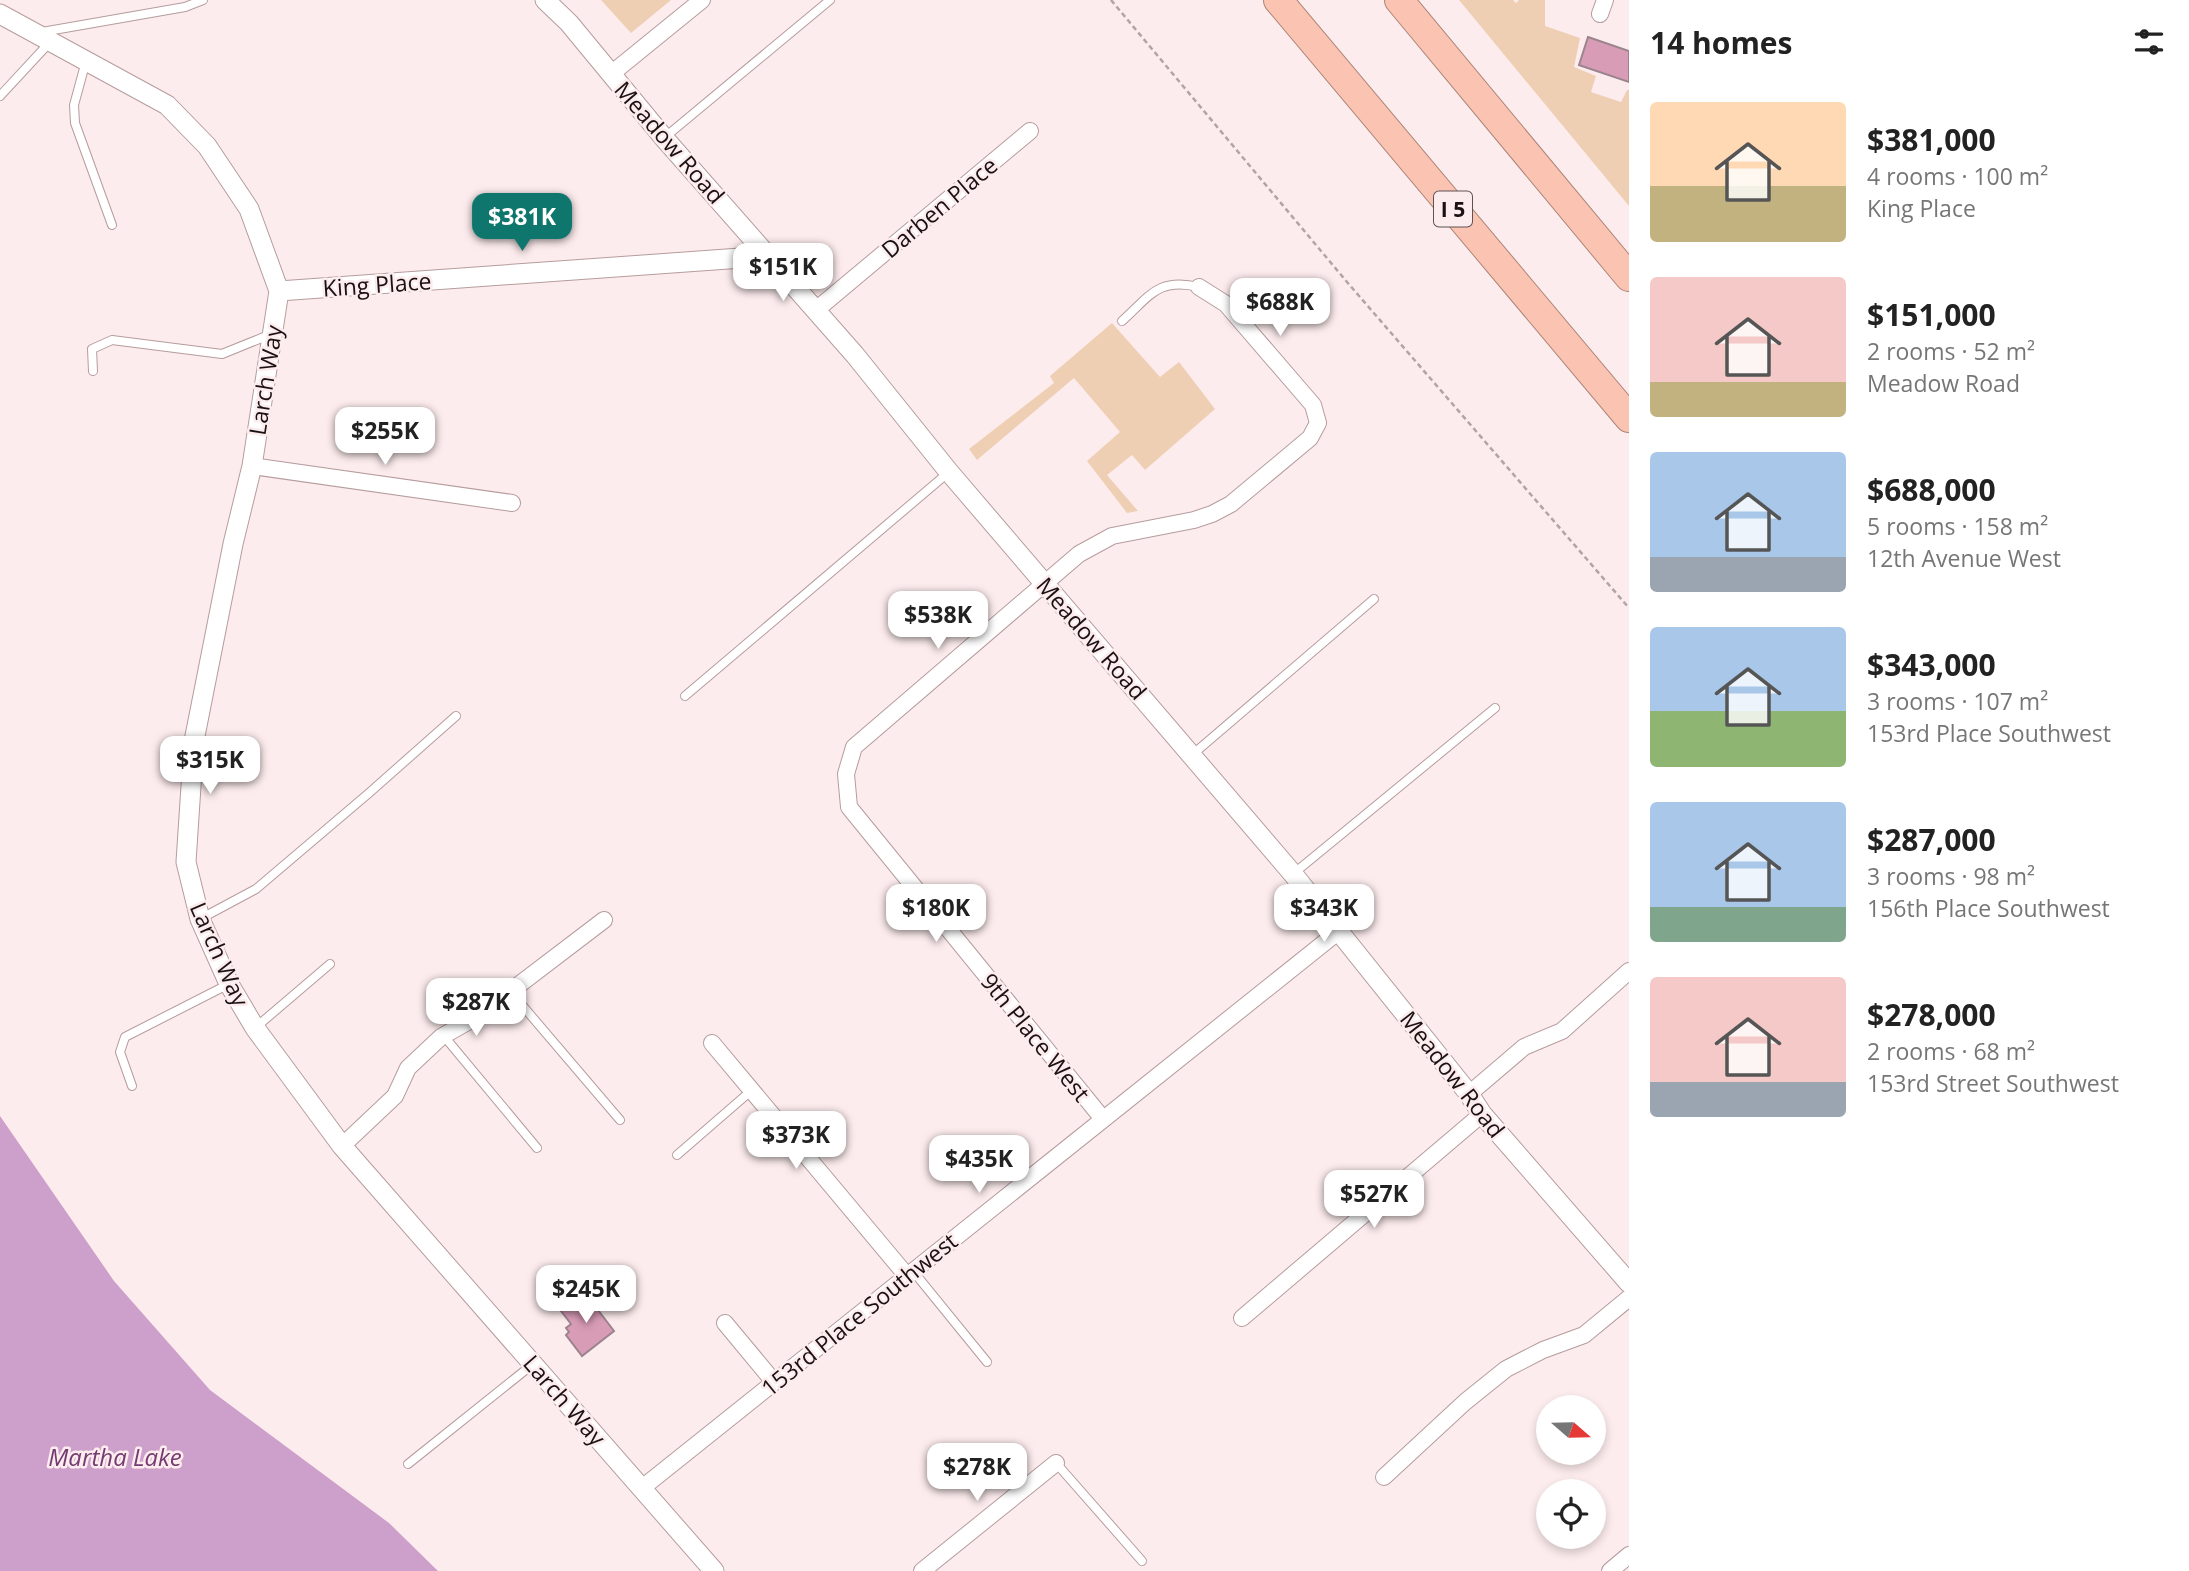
<!DOCTYPE html>
<html lang="en">
<head>
<meta charset="utf-8">
<style>
  :root { --surface:#fff; --page:#f2f2f2; --text:#222; --muted:#767676; --accent:#0f766e }
  body { margin:0; font-family:"Open Sans",sans-serif; background:var(--page); color:var(--text); height:100vh; display:flex; flex-direction:column; font-size:26px; white-space:nowrap }
  * { box-sizing:border-box; margin:0 }
  p { font-size:23px; color:var(--muted) }
  .icon { flex:none; width:38px; height:38px; fill:none; stroke:currentColor; stroke-width:2; stroke-linecap:round; stroke-linejoin:round }
  .map { position:relative; flex:1; overflow:hidden }
  .details { display:flex; flex-direction:column; background:var(--surface); width:560px }
  .details>* { flex:none }
  .needle { width:46px; rotate:110deg }
  .buttons { position:absolute; left:1536px; top:1395px; display:grid; gap:14px }
  .buttons a { display:grid; place-items:center; width:70px; height:70px; border-radius:50%; background:var(--surface); box-shadow:0 4px 10px #0003; font-size:35px }
  .price { position:absolute; translate:-50% -60px; padding:0 16px; border-radius:14px; background:#fff; color:#222; font-size:23px; line-height:46px; filter:drop-shadow(0 2px 4px #0008) }
  .price::after { content:''; position:absolute; left:50%; top:42px; width:21px; height:16px; margin-left:-10px; background:inherit; clip-path:polygon(0 0,100% 0,50% 100%) }
  .price.on { background:var(--accent); color:#fff }
  ul { padding:0; list-style:none }
  li { display:flex; align-items:center; gap:21px; height:175px; padding:0 21px }
  li span { display:grid; place-items:center; flex:none; width:196px; height:140px; border-radius:7px; color:#555 }
  li>.icon { margin-inline-start:auto }
  span .icon { width:84px; height:84px; fill:#fffc; stroke-width:1 }
  li b { font-size:30px }
  h2 { display:flex; justify-content:space-between; align-items:center; height:84px; padding:0 21px; font-size:30px }
  main { display:flex; flex:1; min-height:0 }
  .map>svg:first-child { display:block }
  .green { fill:#efcfb4 }
  .water { fill:#cd9fcb }
  .building { fill:#d99cb7; stroke:#9b848d; stroke-width:2 }
  .lines { fill:none; stroke-linecap:round; stroke-linejoin:round }
  .service-casing { stroke:#b69c9d; stroke-width:10 }
  .minor-casing { stroke:#b69c9d; stroke-width:18 }
  .tertiary-casing { stroke:#b69c9d; stroke-width:21 }
  .motorway-casing { stroke:#ac8579; stroke-width:30 }
  .path { stroke:#b2a4a5; stroke-width:2.5; stroke-dasharray:5 3.5; stroke-linecap:butt }
  .service { stroke:#fff; stroke-width:8 }
  .minor { stroke:#fff; stroke-width:16 }
  .tertiary { stroke:#fff; stroke-width:19 }
  .motorway { stroke:#fbc3b1; stroke-width:28 }
  .labels { text-anchor:middle; dominant-baseline:central; stroke-width:5; stroke-linejoin:round; paint-order:stroke }
  .shield { fill:#fdeced; stroke:#5e5354; stroke-width:2 }
  .shield-label { font-size:21px; font-weight:bold; fill:#1a1112 }
  .street-label { font-size:23px; fill:#1a1112; stroke:#fdeced }
  .water-label { font-size:24px; font-style:italic; fill:#743b73; stroke:#fdeced }
</style>
</head>
<body>
<main>
<div class="map">
<svg width="1629" height="1571" viewBox="0 0 1629 1571">
  <rect width="100%" height="100%" fill="#fdeced"/>
  <path class="green" d="M601,0H671L631,33Z
    M1459,0H1513L1516,3L1519,0H1545V26L1580,38L1574,67L1596,76L1591,92L1621,102L1627,90H1629V206Z
    M1112,323L1160,377L1179,362L1215,409L1145,470L1132,455L1107,475L1138,511L1127,513L1087,461L1120,432L1074,378L977,460L969,449L1054,383L1050,376Z"/>
  <path class="water" d="M0,1116L114,1281L210,1390L389,1523L438,1571H0Z"/>
  <path class="building" d="M1588,37L1629,51V82L1579,65Z
    M585,1293L614,1331L582,1356L566,1335L569,1332L566,1328L571,1324L561,1311Z"/>
  <g class="lines">
    <defs>
      <path id="service" d="M42,32L185,7L203,0
        M86,61L74,105L75,123L112,225
        M0,96L51,41
        M664,138L830,0
        M1122,321C1150,296 1158,277 1199,287
        M93,371L92,349L112,340L222,354L269,335
        M685,696L949,472
        M1192,755L1374,599
        M1293,874L1495,708
        M200,919L256,889L369,793L456,716
        M510,991L620,1120
        M255,1028L330,964
        M443,1035L537,1148
        M132,1086L120,1052L125,1037L229,984
        M677,1155L752,1090
        M913,1271L987,1362
        M1056,1463L1142,1561
        M408,1464L533,1364"/>
      <path id="minor" d="M1600,14L1605,0
        M611,74L702,0
        M816,310L1030,131
        M252,466L512,503
        M712,1043L907,1276
        M1469,1094L1524,1047L1562,1031L1629,971
        M1103,1119L849,807L846,774L854,747L1079,554L1112,536L1194,520L1212,514L1231,504L1310,438L1318,423L1313,405L1226,304L1199,287
        M342,1146L395,1096L408,1068L441,1037L478,1016L604,920
        M1242,1318L1482,1114
        M725,1323L774,1382
        M1384,1477L1465,1402L1506,1369L1543,1350L1584,1335L1629,1298
        M642,1488L1339,931
        M922,1571L1056,1463
        M1610,1571L1629,1555"/>
      <path id="tertiary" d="M545,0L569,23L664,138L855,355L949,472L1293,874L1469,1094L1482,1114L1629,1283
        M0,14L167,105L207,146L249,209L279,291L252,466L233,544L194,741L186,862L200,919L229,984L255,1028L342,1146L714,1571
        M279,291L769,256"/>
      <path id="motorway" d="M1278,0L1629,418
        M1399,0L1629,277"/>
    </defs>
    <use href="#service" class="service-casing"/>
    <use href="#minor" class="minor-casing"/>
    <use href="#tertiary" class="tertiary-casing"/>
    <use href="#motorway" class="motorway-casing"/>
    <path class="path" d="M1111,0L1347,282L1629,608"/>
    <use href="#service" class="service"/>
    <use href="#minor" class="minor"/>
    <use href="#tertiary" class="tertiary"/>
    <use href="#motorway" class="motorway"/>
  </g>
  <g class="labels">
    <rect class="shield" x="1434" y="191.5" width="38" height="35" rx="5"/>
    <g class="shield-label">
      <text x="1453" y="209">I 5</text>
    </g>
    <g class="street-label">
      <text transform="translate(670 142) rotate(49)">Meadow Road</text>
      <text transform="translate(939 207) rotate(-40)">Darben Place</text>
      <text transform="translate(377 284) rotate(-4)">King Place</text>
      <text transform="translate(265 380) rotate(-81)">Larch Way</text>
      <text transform="translate(1092 638) rotate(49)">Meadow Road</text>
      <text transform="translate(220 954) rotate(66)">Larch Way</text>
      <text transform="translate(1036 1037) rotate(51)">9th Place West</text>
      <text transform="translate(1453 1074) rotate(52)">Meadow Road</text>
      <text transform="translate(859 1314) rotate(-39)">153rd Place Southwest</text>
      <text transform="translate(565 1400) rotate(49)">Larch Way</text>
    </g>
    <g class="water-label">
      <text x="115" y="1456">Martha Lake</text>
    </g>
  </g>
</svg>
<div class="buttons">
<a><svg class="needle" viewBox="-14 -14 28 28"><path d="M0-13l5 13h-10z" fill="#e53935"/><path d="M0 13l5-13h-10z" fill="#767676"/></svg></a>
<a><svg class="icon" aria-label="locate" viewBox="0 0 24 24"><circle cx="12" cy="12" r="6"/><path d="M12 2v4M12 18v4M2 12h4M18 12h4"/></svg></a>
</div>
<b class="price on" style="left:522px;top:253px">$381K</b>
<b class="price" style="left:783px;top:303px">$151K</b>
<b class="price" style="left:1280px;top:338px">$688K</b>
<b class="price" style="left:385px;top:467px">$255K</b>
<b class="price" style="left:938px;top:651px">$538K</b>
<b class="price" style="left:210px;top:796px">$315K</b>
<b class="price" style="left:936px;top:944px">$180K</b>
<b class="price" style="left:1324px;top:944px">$343K</b>
<b class="price" style="left:476px;top:1038px">$287K</b>
<b class="price" style="left:796px;top:1171px">$373K</b>
<b class="price" style="left:979px;top:1195px">$435K</b>
<b class="price" style="left:1374px;top:1230px">$527K</b>
<b class="price" style="left:586px;top:1325px">$245K</b>
<b class="price" style="left:977px;top:1503px">$278K</b>
</div>
<section class="details">
<h2>14 homes<svg class="icon" aria-label="filters" viewBox="0 0 24 24"><path d="M4 7h16M4 17h16"/><circle cx="9" cy="7" r="2"/><circle cx="15" cy="17" r="2"/></svg></h2>
<ul>
<li><span style="background:linear-gradient(#ffd9b3 60%,#c2b280 0)"><svg class="icon" aria-label="home" viewBox="0 0 24 24"><path d="M3 11l9-7 9 7M6 9v11h12V9"/></svg></span><div><b>$381,000</b><p>4 rooms · 100 m²</p><p>King Place</p></div></li>
<li><span style="background:linear-gradient(#f6c9c9 75%,#c2b280 0)"><svg class="icon" aria-label="home" viewBox="0 0 24 24"><path d="M3 11l9-7 9 7M6 9v11h12V9"/></svg></span><div><b>$151,000</b><p>2 rooms · 52 m²</p><p>Meadow Road</p></div></li>
<li><span style="background:linear-gradient(#a9c7e8 75%,#9aa5b1 0)"><svg class="icon" aria-label="home" viewBox="0 0 24 24"><path d="M3 11l9-7 9 7M6 9v11h12V9"/></svg></span><div><b>$688,000</b><p>5 rooms · 158 m²</p><p>12th Avenue West</p></div></li>
<li><span style="background:linear-gradient(#a9c7e8 60%,#8fb573 0)"><svg class="icon" aria-label="home" viewBox="0 0 24 24"><path d="M3 11l9-7 9 7M6 9v11h12V9"/></svg></span><div><b>$343,000</b><p>3 rooms · 107 m²</p><p>153rd Place Southwest</p></div></li>
<li><span style="background:linear-gradient(#a9c7e8 75%,#7fa58c 0)"><svg class="icon" aria-label="home" viewBox="0 0 24 24"><path d="M3 11l9-7 9 7M6 9v11h12V9"/></svg></span><div><b>$287,000</b><p>3 rooms · 98 m²</p><p>156th Place Southwest</p></div></li>
<li><span style="background:linear-gradient(#f6c9c9 75%,#9aa5b1 0)"><svg class="icon" aria-label="home" viewBox="0 0 24 24"><path d="M3 11l9-7 9 7M6 9v11h12V9"/></svg></span><div><b>$278,000</b><p>2 rooms · 68 m²</p><p>153rd Street Southwest</p></div></li>
</ul>
</section>
</main>
</body>
</html>
